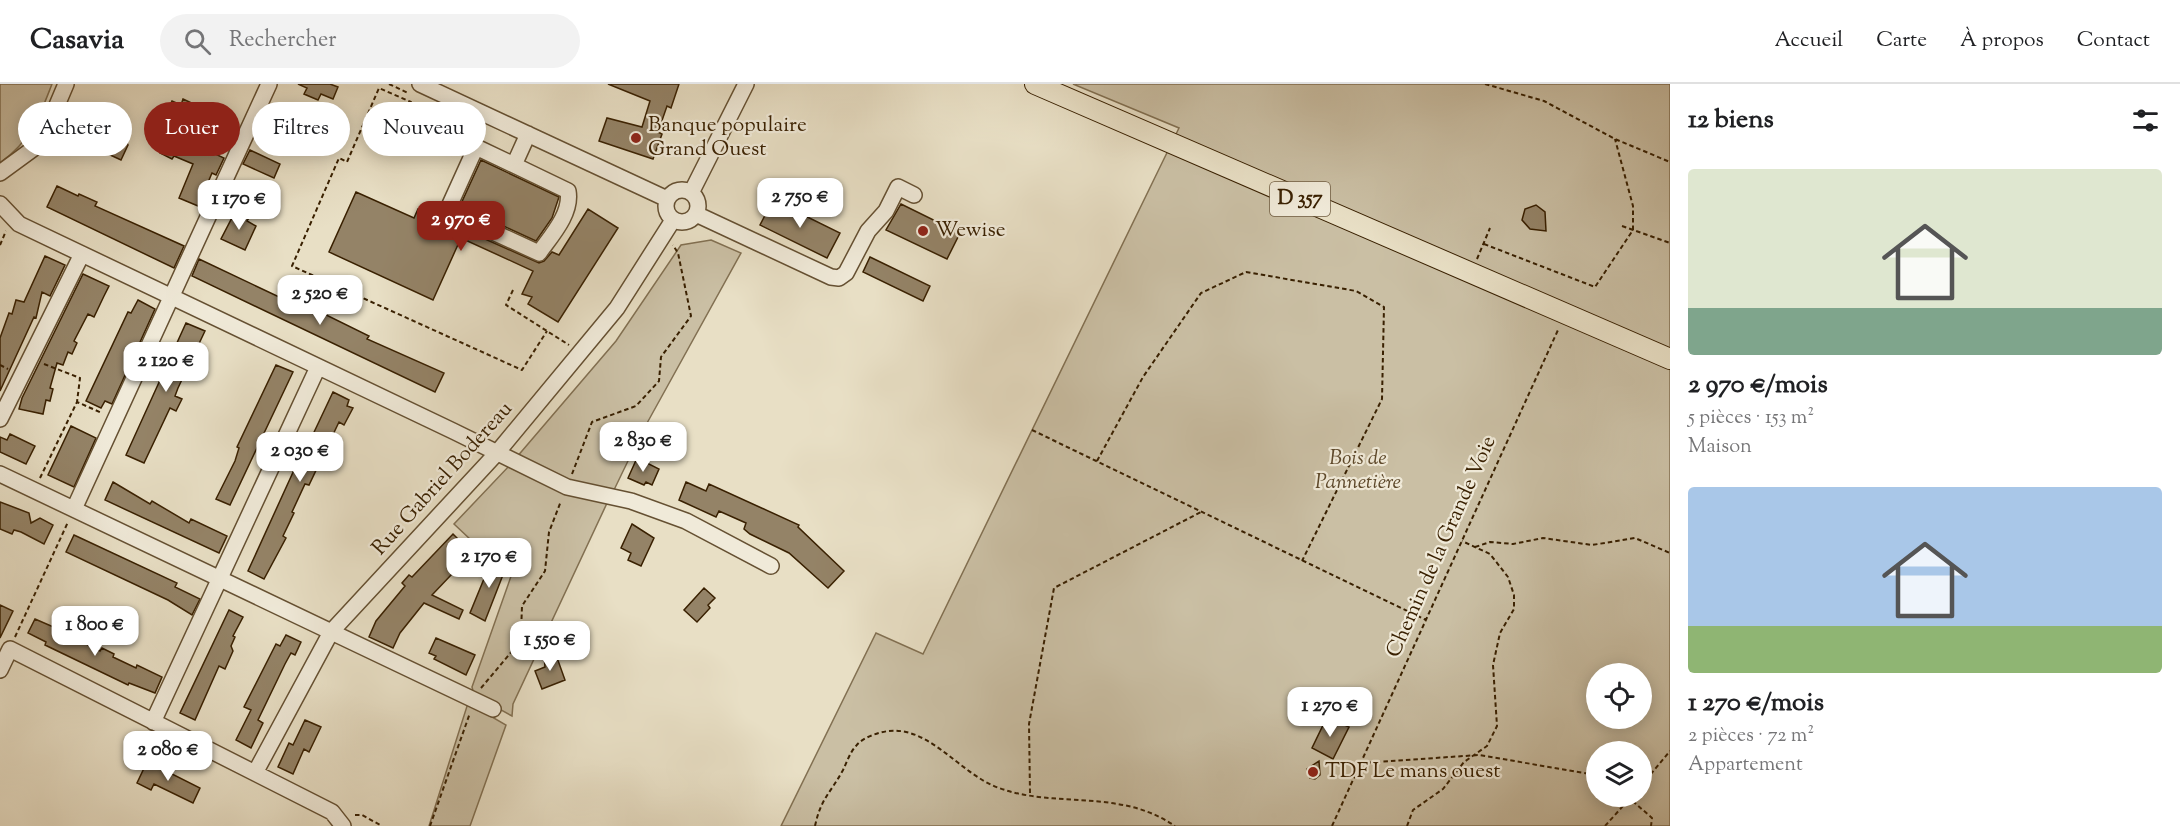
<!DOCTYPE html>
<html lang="fr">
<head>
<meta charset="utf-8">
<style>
  :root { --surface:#fff; --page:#f2f2f2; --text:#202124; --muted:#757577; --line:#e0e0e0; --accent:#8f2418 }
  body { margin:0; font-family:"Sorts Mill Goudy",serif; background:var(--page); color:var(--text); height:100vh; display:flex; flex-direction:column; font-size:22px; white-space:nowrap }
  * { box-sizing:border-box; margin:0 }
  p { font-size:20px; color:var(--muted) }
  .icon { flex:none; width:33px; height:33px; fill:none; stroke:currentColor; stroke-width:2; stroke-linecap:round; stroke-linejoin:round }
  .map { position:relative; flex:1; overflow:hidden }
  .panel { display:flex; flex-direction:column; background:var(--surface); width:510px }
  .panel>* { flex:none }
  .banner { position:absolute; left:18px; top:18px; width:570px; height:54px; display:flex; gap:12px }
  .fabs { position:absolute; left:1586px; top:579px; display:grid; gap:12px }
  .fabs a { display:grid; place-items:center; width:66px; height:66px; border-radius:50%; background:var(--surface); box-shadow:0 3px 15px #0003; font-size:30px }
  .price { position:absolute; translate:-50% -51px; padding:0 14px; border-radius:12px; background:#fff; color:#222; font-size:20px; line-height:39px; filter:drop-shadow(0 2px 3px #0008) }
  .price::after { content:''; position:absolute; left:50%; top:36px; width:18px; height:14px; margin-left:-9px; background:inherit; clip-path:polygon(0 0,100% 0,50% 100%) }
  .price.current { background:var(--accent); color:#fff }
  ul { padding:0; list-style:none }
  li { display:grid; align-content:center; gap:12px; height:318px; padding:0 18px }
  li span { display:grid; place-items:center; height:186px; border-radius:6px; color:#555 }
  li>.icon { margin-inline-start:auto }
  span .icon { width:108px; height:108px; fill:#fffc; stroke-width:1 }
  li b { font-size:26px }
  h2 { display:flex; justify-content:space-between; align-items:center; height:72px; padding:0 18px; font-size:26px }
  .tag { padding:0 21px; border-radius:27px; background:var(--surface); box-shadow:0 3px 15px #0003; font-size:21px; line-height:54px }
  .tag.current { background:var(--accent); color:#fff }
  header { display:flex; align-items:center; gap:36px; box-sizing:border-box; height:84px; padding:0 30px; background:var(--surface); border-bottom:2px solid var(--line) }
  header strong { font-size:28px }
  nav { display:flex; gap:33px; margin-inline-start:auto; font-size:21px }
  .search { width:420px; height:54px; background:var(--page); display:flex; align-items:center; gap:15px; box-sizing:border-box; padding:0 21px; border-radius:33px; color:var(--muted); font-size:22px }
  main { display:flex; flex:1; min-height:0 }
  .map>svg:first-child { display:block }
  .green { fill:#cabfa4; stroke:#827052; stroke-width:1.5; fill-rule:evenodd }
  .building { fill:#948367; stroke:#392001; stroke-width:1.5 }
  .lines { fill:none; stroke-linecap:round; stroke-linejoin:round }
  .minor-casing { stroke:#655032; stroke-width:18 }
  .major-casing { stroke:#392001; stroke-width:22 }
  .path { stroke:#392001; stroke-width:2; stroke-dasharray:4.5 3; stroke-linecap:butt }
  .minor { stroke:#f0ead9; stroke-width:15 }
  .major { stroke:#e8dfc5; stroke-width:20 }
  .poi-dot { fill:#8f2418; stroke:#f0ead9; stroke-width:2 }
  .labels { text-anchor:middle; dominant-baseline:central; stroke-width:4.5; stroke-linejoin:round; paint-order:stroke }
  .shield { fill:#f0ead9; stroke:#705d42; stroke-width:1.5 }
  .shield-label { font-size:20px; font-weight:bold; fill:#392001 }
  .poi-label { font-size:21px; fill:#392001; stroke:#f0ead9; text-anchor:start }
  .park-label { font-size:21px; font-style:italic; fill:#5d482a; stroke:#f0ead9 }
  .street-label { font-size:21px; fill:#392001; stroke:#f0ead9 }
</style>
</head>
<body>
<header>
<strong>Casavia</strong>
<div class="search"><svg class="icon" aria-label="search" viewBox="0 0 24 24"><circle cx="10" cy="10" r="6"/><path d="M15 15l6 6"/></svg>Rechercher</div>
<nav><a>Accueil</a><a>Carte</a><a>À propos</a><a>Contact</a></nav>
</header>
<main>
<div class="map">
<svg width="1670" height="742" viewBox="0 0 1670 742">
  <rect width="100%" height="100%" fill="#e8dfc5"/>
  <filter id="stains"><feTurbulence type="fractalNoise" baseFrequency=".00333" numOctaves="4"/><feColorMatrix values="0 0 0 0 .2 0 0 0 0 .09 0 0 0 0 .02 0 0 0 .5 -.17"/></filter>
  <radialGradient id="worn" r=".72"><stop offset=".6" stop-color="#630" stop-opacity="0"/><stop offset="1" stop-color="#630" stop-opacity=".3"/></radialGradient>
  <path class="green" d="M0,0H52C38,36 32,55 0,79Z
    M1073,0H1670V742H781L876,549L923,570L1179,44ZM1596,590H1641V634H1596ZM1596,668H1641V712H1596Z
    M711,156L741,169L641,350L613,408L574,399L516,374L616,257L681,161Z
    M509,382L608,417L513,620L512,632L474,611L472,603L515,481L488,472L454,440Z
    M468,619L506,641L470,742H429Z"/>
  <path class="building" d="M298,0H330L338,3L333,15L321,10L318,16L304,10L307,4Z
    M608,0H679L671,24L667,22L658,48L662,50L653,75L599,57L607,34L642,43L650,17Z
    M183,15L196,21L181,54L224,74L216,91L212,89L198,122L179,114L193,80L174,72L172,75L160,69L170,46L161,42L172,17L181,21Z
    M102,43L125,54L128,61L121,76L93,63L89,71L74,63L82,47L97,54Z
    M250,66L280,80L274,94L243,80Z
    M481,76L559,113L552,134L536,157L460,122Z
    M57,102L78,112L79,110L97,118L95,122L184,162L174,184L47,123Z
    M356,108L414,134L418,125L539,179L544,177L552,168L559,171L588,125L618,144L558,238L528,220L532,213L522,210L533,187L461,154L433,216L329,168Z
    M773,116L840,149L827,174L760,141Z
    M901,120L960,149L947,175L886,146Z
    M1536,121L1545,128L1546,147L1530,145L1522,136L1525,125Z
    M236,126L250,132L247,137L256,142L245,166L221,155Z
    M45,172L65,181L50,212L42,208L36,234L34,233L0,307V254L9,229L12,230L16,216L24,218Z
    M870,173L930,202L923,217L863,188Z
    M199,175L296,221L298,217L369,252L367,255L444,289L435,308L192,192Z
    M83,190L109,202L104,212L94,233L88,230L74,257L77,259L72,270L68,268L63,281L57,279L50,304L53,305L50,317L46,316L43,330L19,325L22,314Z
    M138,216L155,225L112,320L105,317L101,324L86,317L128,228L131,229Z
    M186,239L205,247L178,304L175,312L182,315L176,327L170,324L144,379L126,371Z
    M276,281L293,288L230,421L216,415L235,377L239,364L237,363Z
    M333,308L349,316L347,322L353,324L344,341L339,338L309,401L305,400L292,428L294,429L283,452L286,454L264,495L248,487L305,362L307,363Z
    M71,342L96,354L74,403L48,391Z
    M10,350L35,362L26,380L0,368V353L7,356Z
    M637,374L659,385L652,401L646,398L644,401L628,394Z
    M113,398L150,420L152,417L189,439L191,435L227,452L219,469L105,416Z
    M686,398L706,407L709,400L799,441L798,443L844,487L828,504L789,469L750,450L744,445L746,439L719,427L716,433L679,416Z
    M0,418L29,429L31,439L40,434L53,441L44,460L21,448L14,446L12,450L0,445Z
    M632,440L654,454L641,482L628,476L631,469L621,464Z
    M453,450L472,469L432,511L463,526L459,535L424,519L400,549L393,564L369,553L376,537L405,502L402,499L409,491L412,493Z
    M74,451L177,499L175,503L200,515L192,531L168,516L66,468Z
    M493,473L508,478L485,537L470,529Z
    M704,504L715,514L708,521L710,524L697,538L684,526Z
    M0,521L13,527L0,554Z
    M229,526L243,533L233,552L235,553L231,562L233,567L225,585L219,582L195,636L180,629Z
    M35,535L79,554L78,556L100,567L102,564L114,570L113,573L136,584L137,581L162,593L155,609L129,599L128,601L45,561L46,558L28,549Z
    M286,551L301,558L295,571L291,569L285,580L258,636L263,639L251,664L236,656L251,626L244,623L276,560L280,562Z
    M436,554L475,571L466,591L434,575L436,572L429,569Z
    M555,568L565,596L542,605L535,587L545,583L544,572Z
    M1327,633L1349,643L1333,675L1312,664Z
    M305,636L321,643L309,668L304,665L293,690L278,683L289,659L293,661Z
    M168,676V688L200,704L193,719L154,700L151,706L137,699L147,678L159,684Z
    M1319,677L1320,691L1315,695L1310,694L1307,685Z"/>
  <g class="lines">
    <defs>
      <path id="minor" d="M420,0L667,115
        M514,81L568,107C572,129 552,151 539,169L447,127L476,63L514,81L528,50
        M0,89L41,59L66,0
        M666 122a16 16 0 1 1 32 0a16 16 0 1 1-32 0Z
        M691,109L746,0
        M0,120L19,140L453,347L567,403L631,417L686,437L771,482
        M696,130L831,193L839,194L846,189L868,147L886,127L898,103L914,111
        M0,335L82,170
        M0,390L493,625
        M74,425L269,0
        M0,586L10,565L332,728L343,742
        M153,638L318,283
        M255,689L331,548L496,370L617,224L673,136"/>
      <path id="major" d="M1035,0L1670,275"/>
    </defs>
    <use href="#minor" class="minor-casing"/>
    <use href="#major" class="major-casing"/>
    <path class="path" d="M389,0L408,9
      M1485,0L1544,17L1615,55L1670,78
      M407,43L394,31L411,18L379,4L347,78L339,74L292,182L522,286L547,247
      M1622,142L1670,159
      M1484,160L1595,203L1633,146V122L1615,55
      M0,161L6,147
      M1477,175L1490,144
      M513,206L506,221L569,261
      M44,280L80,294L77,318
      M0,281L8,285
      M1032,346L1426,536
      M1097,377L1143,293L1201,209L1246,188L1356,207L1384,223L1382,315L1302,477
      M572,390L592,338L636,322L659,297L661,273L691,232L678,169L673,161
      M40,394L77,318L102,329
      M1475,463L1490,458L1513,460L1543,454L1592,461L1635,454L1670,469
      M15,553L68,438
      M481,604L513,566L521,549L522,522L545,487L549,448L561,417
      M1361,679L1479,671L1596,691
      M1641,702L1670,667
      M1030,709L1029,640L1054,504L1201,428
      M1627,712L1652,734L1651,742
      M355,731H362L382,742
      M430,742L470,629
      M815,742C821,714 830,710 843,686C847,678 850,668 856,662C861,655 872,651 879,649C926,635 957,689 999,704C1057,725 1119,704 1175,742
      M1332,742L1558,246
      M1407,742L1413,726L1443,705L1464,678L1487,662L1497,642L1493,581L1500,549L1514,525V511L1508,493L1490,470L1462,457
      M1605,742L1632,712"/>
    <use href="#minor" class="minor"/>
    <use href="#major" class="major"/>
  </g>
  <g class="poi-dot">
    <circle cx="636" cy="54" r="6"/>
    <circle cx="923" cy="147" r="6"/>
    <circle cx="1313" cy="688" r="6"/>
  </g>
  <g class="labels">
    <rect class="shield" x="1270" y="98" width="60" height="34" rx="4.5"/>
    <g class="shield-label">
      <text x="1300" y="115">D 357</text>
    </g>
    <g class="poi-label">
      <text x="648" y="42">Banque populaire<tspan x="648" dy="24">Grand Ouest</tspan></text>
      <text x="935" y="147">Wewise</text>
      <text x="1325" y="688">TDF Le mans ouest</text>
    </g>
    <g class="park-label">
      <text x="1358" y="375">Bois de<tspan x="1358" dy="24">Pannetière</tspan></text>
    </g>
    <g class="street-label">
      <text transform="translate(443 395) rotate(-48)">Rue Gabriel Bodereau</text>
      <text transform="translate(1442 463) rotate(-66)">Chemin de la Grande Voie</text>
    </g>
  </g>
  <rect width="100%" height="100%" filter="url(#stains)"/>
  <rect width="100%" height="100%" fill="url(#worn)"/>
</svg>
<div class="fabs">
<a><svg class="icon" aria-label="locate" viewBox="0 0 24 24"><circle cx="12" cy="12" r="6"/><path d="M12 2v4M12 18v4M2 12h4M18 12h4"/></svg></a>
<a><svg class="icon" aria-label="layers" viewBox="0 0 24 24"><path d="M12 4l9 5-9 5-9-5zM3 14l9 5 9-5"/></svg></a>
</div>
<b class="price" style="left:800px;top:145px">2 750 €</b>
<b class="price" style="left:239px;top:147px">1 170 €</b>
<b class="price current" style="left:461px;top:168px">2 970 €</b>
<b class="price" style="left:320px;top:242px">2 520 €</b>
<b class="price" style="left:166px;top:309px">2 120 €</b>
<b class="price" style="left:643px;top:389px">2 830 €</b>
<b class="price" style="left:300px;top:399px">2 030 €</b>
<b class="price" style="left:489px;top:505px">2 170 €</b>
<b class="price" style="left:95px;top:573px">1 800 €</b>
<b class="price" style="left:550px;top:588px">1 550 €</b>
<b class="price" style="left:1330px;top:654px">1 270 €</b>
<b class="price" style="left:168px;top:698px">2 080 €</b>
<div class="banner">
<a class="tag">Acheter</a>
<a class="tag current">Louer</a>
<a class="tag">Filtres</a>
<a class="tag">Nouveau</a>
</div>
</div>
<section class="panel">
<h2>12 biens<svg class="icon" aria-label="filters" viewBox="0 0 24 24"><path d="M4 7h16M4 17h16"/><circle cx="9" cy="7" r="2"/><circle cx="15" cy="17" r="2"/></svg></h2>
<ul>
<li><span style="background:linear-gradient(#dfe7d0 75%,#7fa58c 0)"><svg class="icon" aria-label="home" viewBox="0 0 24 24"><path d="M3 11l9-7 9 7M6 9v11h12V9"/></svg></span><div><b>2 970 €/mois</b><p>5 pièces · 153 m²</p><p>Maison</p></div></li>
<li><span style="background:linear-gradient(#a9c7e8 75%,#8fb573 0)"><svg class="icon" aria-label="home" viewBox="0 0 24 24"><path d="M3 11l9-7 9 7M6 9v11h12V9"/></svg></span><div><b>1 270 €/mois</b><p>2 pièces · 72 m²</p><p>Appartement</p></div></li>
</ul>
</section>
</main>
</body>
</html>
